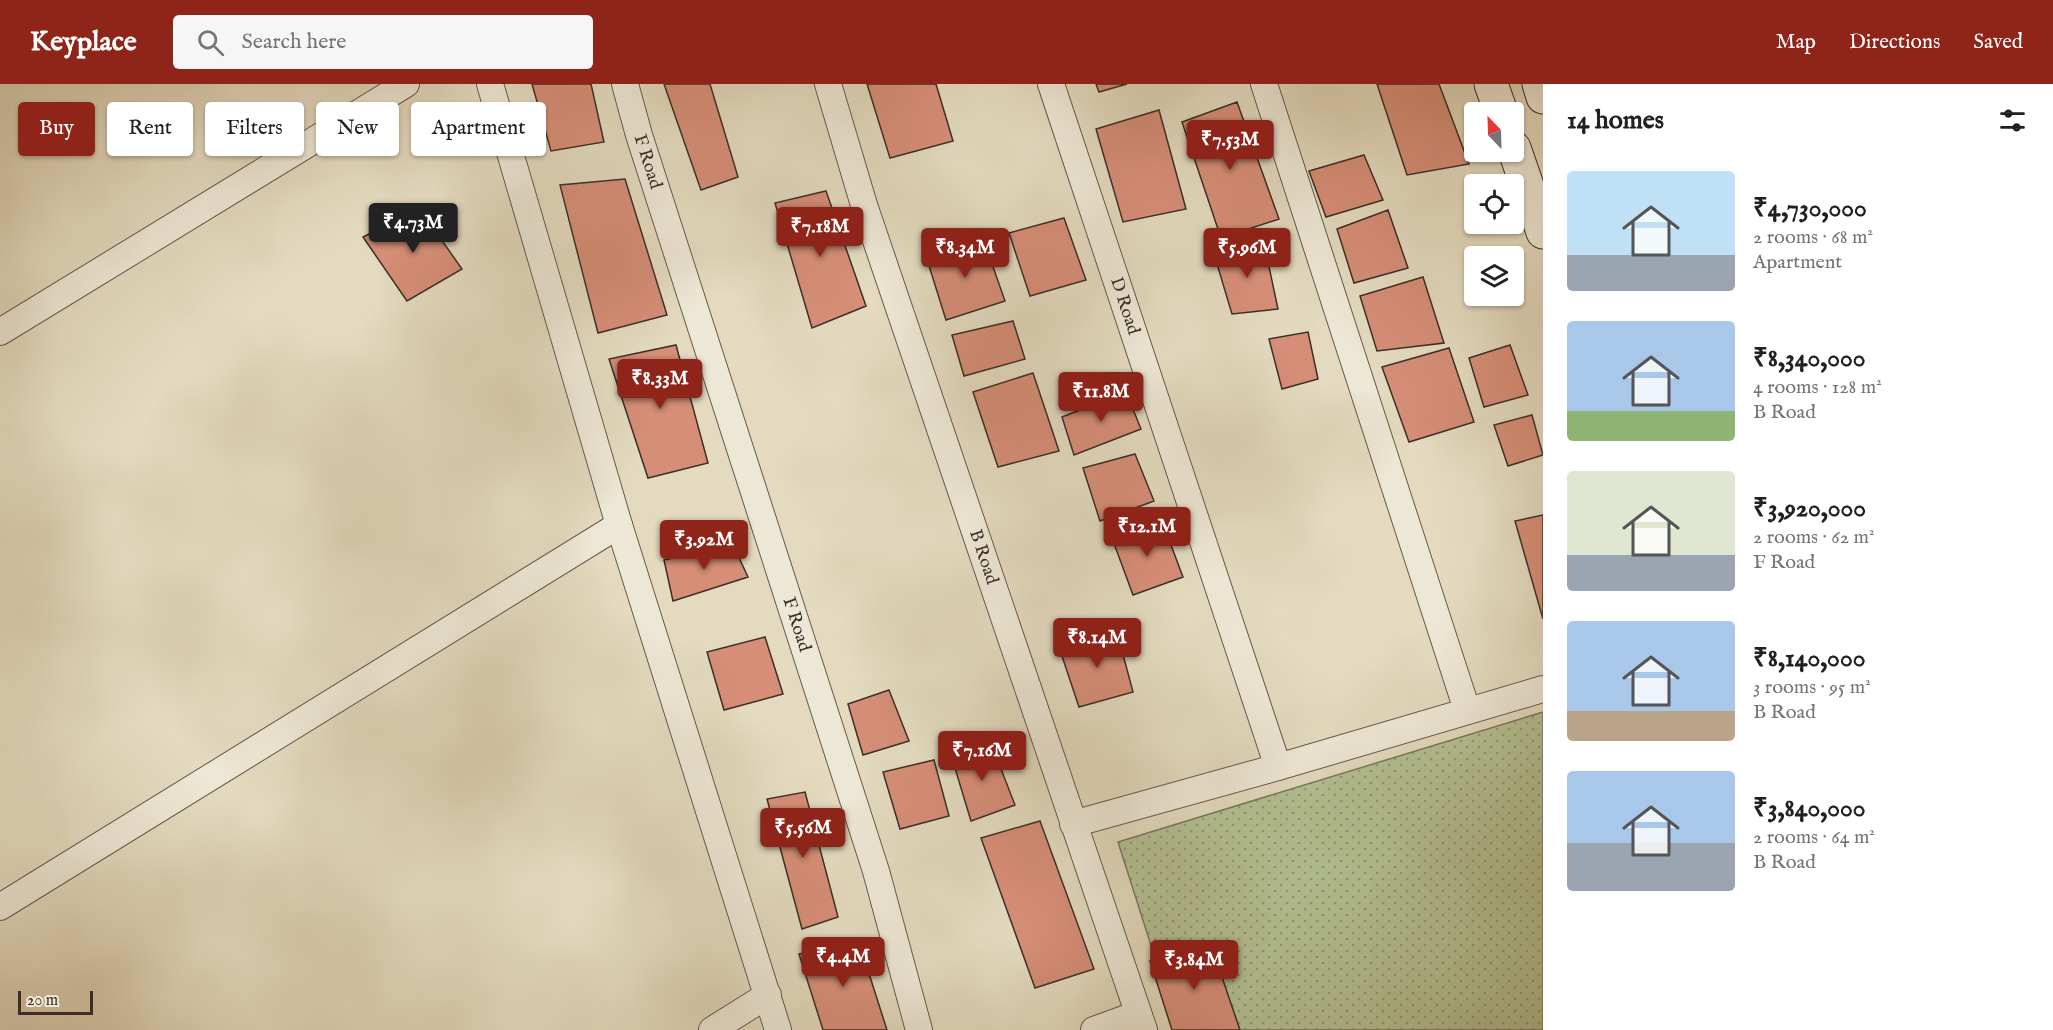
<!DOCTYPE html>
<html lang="en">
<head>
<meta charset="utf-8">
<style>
  :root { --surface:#fff; --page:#f6f6f6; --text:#202124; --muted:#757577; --accent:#8f2418 }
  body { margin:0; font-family:"IM FELL English",serif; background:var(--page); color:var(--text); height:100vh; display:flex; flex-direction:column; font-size:22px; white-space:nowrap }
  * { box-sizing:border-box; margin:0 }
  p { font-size:20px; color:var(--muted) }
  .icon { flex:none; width:33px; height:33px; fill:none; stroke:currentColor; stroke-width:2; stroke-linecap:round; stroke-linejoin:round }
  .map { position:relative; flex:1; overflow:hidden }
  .side { display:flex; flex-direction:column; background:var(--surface); width:510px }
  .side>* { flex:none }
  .banner { position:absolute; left:18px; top:18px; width:570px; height:54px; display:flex; gap:12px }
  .needle { width:39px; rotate:337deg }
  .tools { position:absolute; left:1464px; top:18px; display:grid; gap:12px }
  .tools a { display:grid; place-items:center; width:60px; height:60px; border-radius:6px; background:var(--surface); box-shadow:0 2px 4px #0004; font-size:30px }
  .scale { position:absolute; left:18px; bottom:15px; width:75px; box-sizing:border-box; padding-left:6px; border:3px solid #3b2f29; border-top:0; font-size:16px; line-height:21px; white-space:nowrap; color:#3b2f29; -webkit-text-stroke:4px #ede7d5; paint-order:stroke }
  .price { position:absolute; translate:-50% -51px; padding:0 14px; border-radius:6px; background:var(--accent); color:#fff; font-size:20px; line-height:39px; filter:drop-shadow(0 2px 3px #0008) }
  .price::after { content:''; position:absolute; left:50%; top:36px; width:18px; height:14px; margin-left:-9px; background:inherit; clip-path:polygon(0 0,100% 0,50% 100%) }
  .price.current { background:#222; color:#fff }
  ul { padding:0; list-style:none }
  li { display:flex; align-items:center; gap:18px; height:150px; padding:0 24px }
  li span { display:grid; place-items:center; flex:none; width:168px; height:120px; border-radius:6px; color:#555 }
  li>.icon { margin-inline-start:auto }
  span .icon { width:72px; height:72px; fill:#fffc; stroke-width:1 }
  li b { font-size:26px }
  h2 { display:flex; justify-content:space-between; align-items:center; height:72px; padding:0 24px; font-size:26px }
  .chip { padding:0 21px; border-radius:6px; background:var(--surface); box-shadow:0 2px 4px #0004; font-size:21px; line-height:54px }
  .chip.current { background:var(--accent); color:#fff }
  header { display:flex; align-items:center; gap:36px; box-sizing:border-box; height:84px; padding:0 30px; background:var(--accent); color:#fff }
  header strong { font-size:28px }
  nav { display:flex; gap:33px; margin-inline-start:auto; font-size:21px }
  .search { width:420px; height:54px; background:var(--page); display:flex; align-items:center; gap:15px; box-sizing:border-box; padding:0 21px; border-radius:6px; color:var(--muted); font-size:22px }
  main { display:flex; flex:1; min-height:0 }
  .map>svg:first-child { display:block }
  .park { fill:url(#park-dots); stroke:#77785e; stroke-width:1.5 }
  .building { fill:#d68e77; stroke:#3b2f29; stroke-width:1.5 }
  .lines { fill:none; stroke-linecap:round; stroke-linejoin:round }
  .minor-casing { stroke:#655a4e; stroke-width:28 }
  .secondary-casing { stroke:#3b2f29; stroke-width:35 }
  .minor { stroke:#ede7d5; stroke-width:26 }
  .secondary { stroke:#ede7d5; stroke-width:33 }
  .labels { text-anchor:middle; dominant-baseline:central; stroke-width:4.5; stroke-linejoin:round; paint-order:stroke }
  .street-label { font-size:18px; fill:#3b2f29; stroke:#ede7d5 }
</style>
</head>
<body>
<header>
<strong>Keyplace</strong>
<div class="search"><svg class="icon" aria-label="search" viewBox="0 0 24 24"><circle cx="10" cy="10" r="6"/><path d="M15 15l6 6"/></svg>Search here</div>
<nav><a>Map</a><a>Directions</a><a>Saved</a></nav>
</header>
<main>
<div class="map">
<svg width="1543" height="946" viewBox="0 0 1543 946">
  <defs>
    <pattern id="park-dots" width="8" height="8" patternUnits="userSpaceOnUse" patternTransform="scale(1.5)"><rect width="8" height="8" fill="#b3c092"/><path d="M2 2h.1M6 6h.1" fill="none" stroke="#939c77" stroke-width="1.8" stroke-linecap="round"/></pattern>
  </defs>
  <rect width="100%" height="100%" fill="#e3dabf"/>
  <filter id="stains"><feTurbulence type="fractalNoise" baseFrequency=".00333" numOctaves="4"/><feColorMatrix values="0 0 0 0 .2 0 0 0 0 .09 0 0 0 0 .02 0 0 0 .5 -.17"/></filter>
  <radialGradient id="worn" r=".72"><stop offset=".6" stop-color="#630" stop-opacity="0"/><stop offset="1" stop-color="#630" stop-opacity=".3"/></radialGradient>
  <path class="park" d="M1543,628V946H1178L1118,758Z"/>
  <path class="building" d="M532,0H591L604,58L551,67Z
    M664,0H710L738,93L701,106Z
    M867,0H936L953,57L890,74Z
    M1096,0H1127L1099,8Z
    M1377,0H1439L1469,80L1407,91Z
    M1237,18L1279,135L1221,154L1182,38Z
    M1159,26L1186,125L1123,138L1096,45Z
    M1364,71L1383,116L1326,133L1309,87Z
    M625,95L667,231L598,249L560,101Z
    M826,107L866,222L812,244L775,119Z
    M419,124L462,185L407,217L363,153Z
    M1388,126L1408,184L1354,199L1337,145Z
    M1064,134L1086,196L1030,212L1009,149Z
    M984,157L1005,217L946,236L925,169Z
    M1264,159L1278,225L1232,230L1214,170Z
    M1423,193L1444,259L1377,267L1360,212Z
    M1013,237L1025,275L964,292L952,251Z
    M1308,248L1318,295L1282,305L1269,255Z
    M676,261L708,379L648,394L609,275Z
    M1510,261L1528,311L1484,323L1469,274Z
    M1449,264L1474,338L1409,358L1382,283Z
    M1033,289L1059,367L998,383L973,308Z
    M1126,308L1141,345L1074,371L1062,333Z
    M1532,331L1543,371L1508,382L1494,341Z
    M1135,370L1154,417L1100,437L1083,384Z
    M1543,431V535L1515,437Z
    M1162,437L1183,493L1133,511L1112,454Z
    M733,461L748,493L673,517L664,476Z
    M1117,548L1133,608L1079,623L1059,563Z
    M765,553L783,610L724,626L707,568Z
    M889,606L909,657L863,671L848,620Z
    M991,659L1015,721L971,737L951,671Z
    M934,676L949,732L900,745L883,688Z
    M805,708L838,833L802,845L767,715Z
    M1040,737L1094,885L1035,904L981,754Z
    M858,855L887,946H823L799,870Z
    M1210,858L1240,946H1172L1150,877Z"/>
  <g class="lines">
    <defs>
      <g id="minor">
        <path d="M490,0L619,441L778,946"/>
        <path id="s1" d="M625,0L639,51L876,787L919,946"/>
        <path id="s2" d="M828,0L864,121L1144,946"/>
        <path id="s3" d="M1051,0L1278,683"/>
        <path d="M1264,0L1467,626"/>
        <path d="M0,248L406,0"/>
        <path d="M1073,740L1278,683L1543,605"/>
        <path d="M0,823L619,441"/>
        <path d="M712,946L768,911"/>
        <path d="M1094,946L1138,930"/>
      </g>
      <path id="secondary" d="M1491,0L1501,28
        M1539,0L1543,13
        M1514,64L1543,148"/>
    </defs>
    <use href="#minor" class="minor-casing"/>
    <use href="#secondary" class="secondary-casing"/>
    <use href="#minor" class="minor"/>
    <use href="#secondary" class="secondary"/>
  </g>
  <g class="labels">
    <g class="street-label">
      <text stroke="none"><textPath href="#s1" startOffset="81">F Road</textPath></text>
      <text stroke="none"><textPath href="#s3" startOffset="234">D Road</textPath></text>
      <text stroke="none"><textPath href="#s2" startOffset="498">B Road</textPath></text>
      <text stroke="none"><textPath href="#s1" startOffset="567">F Road</textPath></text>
    </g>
  </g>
  <rect width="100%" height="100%" filter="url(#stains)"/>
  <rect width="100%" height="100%" fill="url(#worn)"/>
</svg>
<div class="tools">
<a><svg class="needle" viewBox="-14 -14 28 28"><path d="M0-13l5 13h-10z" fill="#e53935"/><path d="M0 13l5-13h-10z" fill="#757577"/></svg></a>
<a><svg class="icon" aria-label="locate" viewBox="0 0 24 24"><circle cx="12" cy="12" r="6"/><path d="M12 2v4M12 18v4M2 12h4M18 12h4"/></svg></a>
<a><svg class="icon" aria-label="layers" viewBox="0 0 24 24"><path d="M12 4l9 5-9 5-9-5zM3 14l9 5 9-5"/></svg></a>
</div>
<div class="scale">20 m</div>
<b class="price" style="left:1230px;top:87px">₹7.53M</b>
<b class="price current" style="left:413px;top:170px">₹4.73M</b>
<b class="price" style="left:820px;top:174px">₹7.18M</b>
<b class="price" style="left:965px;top:195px">₹8.34M</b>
<b class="price" style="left:1247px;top:195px">₹5.96M</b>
<b class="price" style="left:660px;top:326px">₹8.33M</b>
<b class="price" style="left:1101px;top:339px">₹11.8M</b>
<b class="price" style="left:1147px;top:474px">₹12.1M</b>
<b class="price" style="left:704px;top:487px">₹3.92M</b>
<b class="price" style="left:1097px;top:585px">₹8.14M</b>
<b class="price" style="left:982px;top:698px">₹7.16M</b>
<b class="price" style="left:803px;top:775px">₹5.56M</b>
<b class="price" style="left:843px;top:904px">₹4.4M</b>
<b class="price" style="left:1194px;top:907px">₹3.84M</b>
<div class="banner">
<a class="chip current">Buy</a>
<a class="chip">Rent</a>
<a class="chip">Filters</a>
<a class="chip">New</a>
<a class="chip">Apartment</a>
</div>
</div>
<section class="side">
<h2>14 homes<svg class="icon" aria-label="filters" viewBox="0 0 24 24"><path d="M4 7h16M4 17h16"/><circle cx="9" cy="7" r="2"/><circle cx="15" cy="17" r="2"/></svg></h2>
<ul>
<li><span style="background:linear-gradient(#bfe0f5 70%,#9aa5b1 0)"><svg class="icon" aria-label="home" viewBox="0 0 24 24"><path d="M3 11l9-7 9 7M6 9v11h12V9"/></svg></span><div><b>₹4,730,000</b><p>2 rooms · 68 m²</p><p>Apartment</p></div></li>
<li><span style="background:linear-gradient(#a9c7e8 75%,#8fb573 0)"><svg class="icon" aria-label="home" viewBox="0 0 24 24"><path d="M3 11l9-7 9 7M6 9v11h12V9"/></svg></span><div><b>₹8,340,000</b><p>4 rooms · 128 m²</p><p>B Road</p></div></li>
<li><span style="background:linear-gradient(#dfe7d0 70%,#9aa5b1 0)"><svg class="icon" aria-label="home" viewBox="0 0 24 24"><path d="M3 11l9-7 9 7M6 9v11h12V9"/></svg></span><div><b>₹3,920,000</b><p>2 rooms · 62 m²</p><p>F Road</p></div></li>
<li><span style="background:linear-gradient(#a9c7e8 75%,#b9a48a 0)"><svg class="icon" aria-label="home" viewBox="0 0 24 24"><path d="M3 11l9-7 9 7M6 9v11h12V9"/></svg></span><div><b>₹8,140,000</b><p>3 rooms · 95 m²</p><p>B Road</p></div></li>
<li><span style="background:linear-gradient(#a9c7e8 60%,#9aa5b1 0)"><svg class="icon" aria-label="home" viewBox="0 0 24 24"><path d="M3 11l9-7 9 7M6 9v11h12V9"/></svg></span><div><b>₹3,840,000</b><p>2 rooms · 64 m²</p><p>B Road</p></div></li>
</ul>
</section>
</main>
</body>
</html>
